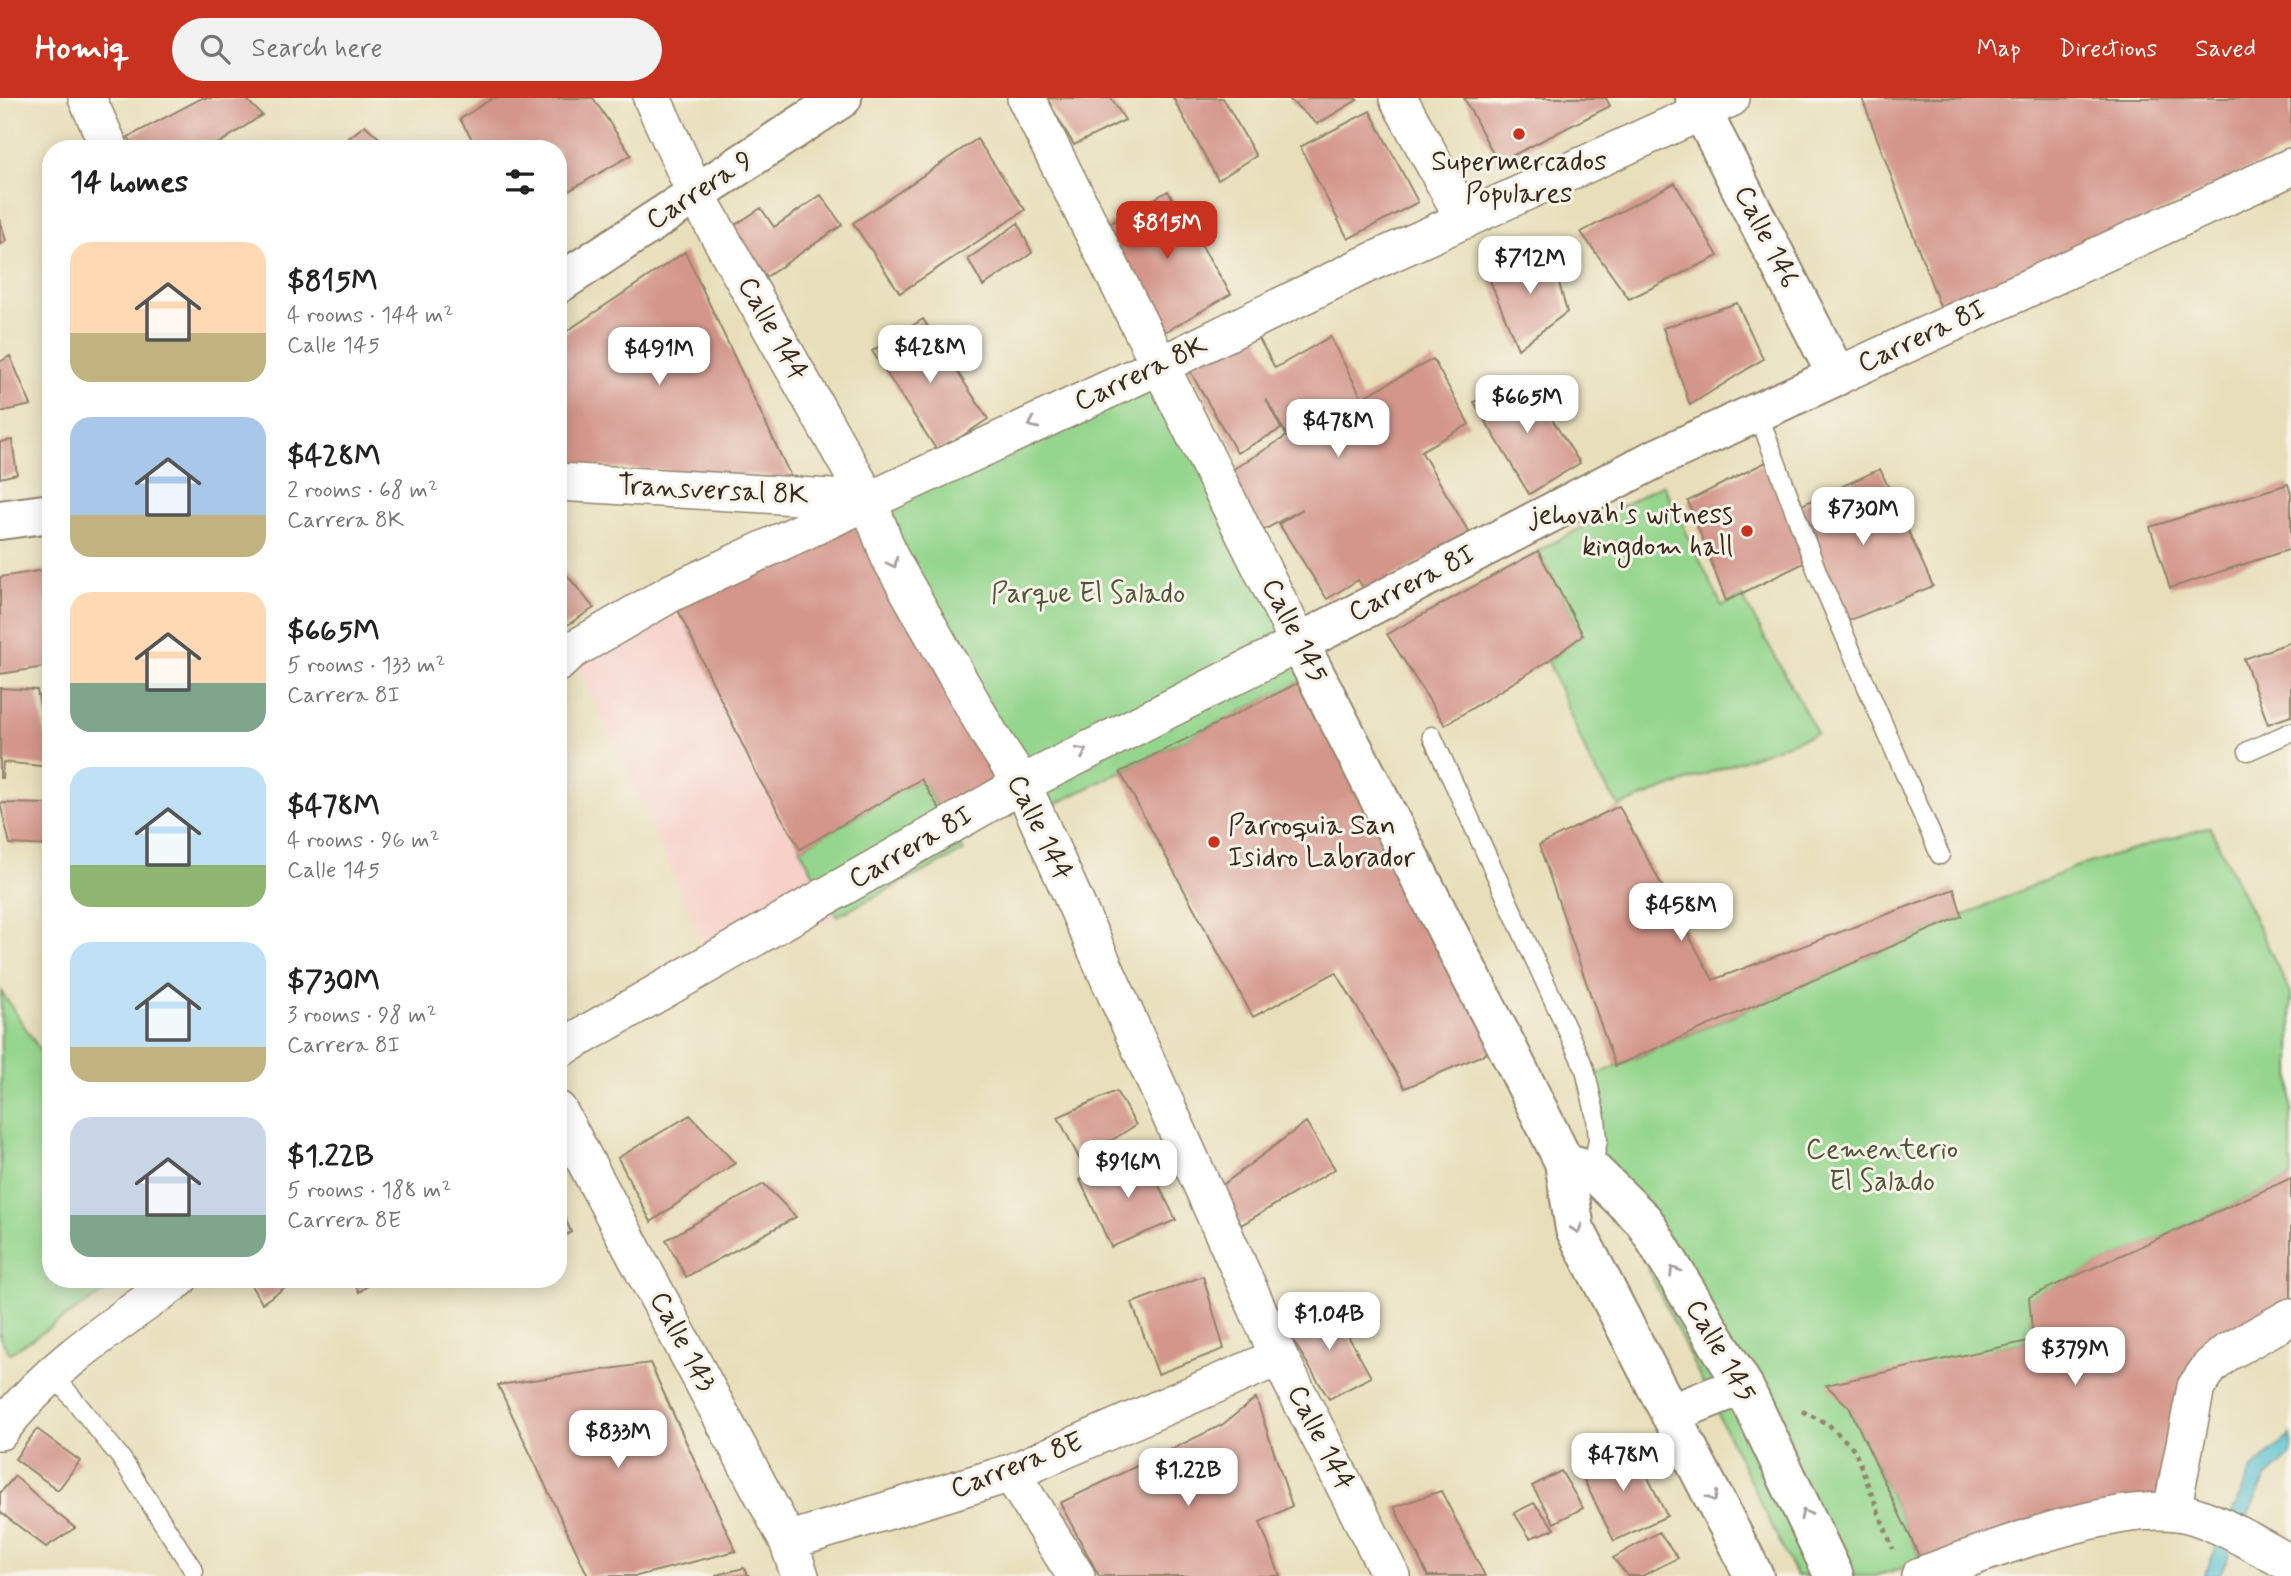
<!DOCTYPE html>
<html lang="en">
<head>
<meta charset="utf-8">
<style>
  :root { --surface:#fff; --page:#f2f2f2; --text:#222; --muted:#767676; --accent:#c8321e }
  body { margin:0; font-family:Mynerve,sans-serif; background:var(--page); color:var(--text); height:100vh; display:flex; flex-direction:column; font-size:26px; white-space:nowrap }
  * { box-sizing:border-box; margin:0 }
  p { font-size:23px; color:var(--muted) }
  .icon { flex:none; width:38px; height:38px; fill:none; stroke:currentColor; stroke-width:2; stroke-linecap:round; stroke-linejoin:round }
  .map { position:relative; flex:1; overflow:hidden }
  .side { position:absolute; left:42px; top:42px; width:525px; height:1148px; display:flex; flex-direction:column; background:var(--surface); border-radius:28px; box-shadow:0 4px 18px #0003 }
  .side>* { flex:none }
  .price { position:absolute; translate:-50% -60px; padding:0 16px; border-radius:14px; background:#fff; color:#222; font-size:23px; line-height:46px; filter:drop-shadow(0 2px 4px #0008) }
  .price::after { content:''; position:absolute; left:50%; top:42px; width:21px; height:16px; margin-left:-10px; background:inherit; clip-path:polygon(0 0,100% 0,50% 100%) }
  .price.on { background:var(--accent); color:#fff }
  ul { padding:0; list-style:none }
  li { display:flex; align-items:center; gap:21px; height:175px; padding:0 28px }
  li span { display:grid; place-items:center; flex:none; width:196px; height:140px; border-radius:21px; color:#555 }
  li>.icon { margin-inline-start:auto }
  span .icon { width:84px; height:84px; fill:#fffc; stroke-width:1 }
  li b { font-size:30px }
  h2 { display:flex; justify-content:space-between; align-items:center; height:84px; padding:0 28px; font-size:30px }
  header { display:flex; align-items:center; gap:42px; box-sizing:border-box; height:98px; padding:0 35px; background:var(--accent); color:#fff }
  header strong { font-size:33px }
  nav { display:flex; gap:38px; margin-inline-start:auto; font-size:24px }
  .search { width:490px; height:63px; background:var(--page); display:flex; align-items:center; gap:18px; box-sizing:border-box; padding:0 24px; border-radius:38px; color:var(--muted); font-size:26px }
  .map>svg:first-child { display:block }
  .built { fill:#f7d0ca }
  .green { fill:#94d68d; stroke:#688056; stroke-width:2 }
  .water { fill:#54bfcf; stroke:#487476; stroke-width:2 }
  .building { fill:#d4968b }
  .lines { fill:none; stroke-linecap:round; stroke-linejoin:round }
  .service-casing { stroke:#92846c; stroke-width:21 }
  .minor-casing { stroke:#92846c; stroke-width:40 }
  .tertiary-casing { stroke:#92846c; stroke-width:42 }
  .path { stroke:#92846c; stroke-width:4.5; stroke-dasharray:5 5; stroke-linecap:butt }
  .service { stroke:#fff; stroke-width:18 }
  .minor { stroke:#fff; stroke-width:37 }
  .tertiary { stroke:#fff; stroke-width:38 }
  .oneway { stroke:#a79f9a }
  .poi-dot { fill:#c8321e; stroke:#f7f3e8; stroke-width:2.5 }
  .labels { text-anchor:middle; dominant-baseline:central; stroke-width:6; stroke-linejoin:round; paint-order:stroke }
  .poi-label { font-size:28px; fill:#3b2a1e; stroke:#f7f3e8 }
  .street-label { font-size:28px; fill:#3b2a1e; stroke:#f7f3e8 }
  .park-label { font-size:28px; fill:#51553a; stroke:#f7f3e8 }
</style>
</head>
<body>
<header>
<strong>Homiq</strong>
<div class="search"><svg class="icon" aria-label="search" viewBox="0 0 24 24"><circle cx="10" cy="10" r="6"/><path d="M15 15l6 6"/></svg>Search here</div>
<nav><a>Map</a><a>Directions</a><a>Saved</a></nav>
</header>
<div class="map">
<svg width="2291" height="1478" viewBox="0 0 2291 1478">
  <rect width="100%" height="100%" fill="#f7f3e8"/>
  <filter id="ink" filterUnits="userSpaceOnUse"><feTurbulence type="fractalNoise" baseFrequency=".0143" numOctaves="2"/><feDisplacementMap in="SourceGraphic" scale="14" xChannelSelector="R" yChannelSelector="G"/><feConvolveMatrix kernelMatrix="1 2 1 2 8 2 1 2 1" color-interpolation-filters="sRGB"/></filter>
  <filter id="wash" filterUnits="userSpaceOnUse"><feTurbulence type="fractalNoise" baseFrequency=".00686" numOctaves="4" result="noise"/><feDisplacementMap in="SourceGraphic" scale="28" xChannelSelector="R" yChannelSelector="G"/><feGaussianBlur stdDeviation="1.57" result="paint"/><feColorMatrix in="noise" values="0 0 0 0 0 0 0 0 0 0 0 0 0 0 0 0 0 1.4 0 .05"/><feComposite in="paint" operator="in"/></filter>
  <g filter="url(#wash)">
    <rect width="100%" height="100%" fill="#e8dfba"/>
    <path class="built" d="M677,510L758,679L837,818L719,879L575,560Z"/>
    <path class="green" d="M1160,282L1310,579L1028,720L862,418Z
      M1663,386L1722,508L1742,498L1817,635L1619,708L1590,664L1548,563L1583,537L1538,453Z
      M921,681L964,753L837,818L800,751Z
      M2210,729L2291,896V1080L2030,1199L2033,1242L1996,1250L1849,1309L1922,1464L1874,1478H1796L1601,1074L1580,984L2075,769Z
      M1,893L51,969V1181H124L10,1255L0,1240Z"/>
    <path class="water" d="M2291,1337V1357L2265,1381L2219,1478H2204L2252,1371Z"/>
    <g id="blocks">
      <path class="building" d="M202,0H245L262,17L215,48L216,51H136L128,39Z
        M493,0H593L631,57L558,99V51H478L460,21Z
        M1046,0H1111L1125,22L1074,47Z
        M1173,0H1223L1256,58L1218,82Z
        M1293,0H1355L1357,2L1317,26L1290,2Z
        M1464,0H1606L1610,8L1498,65Z
        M1862,0H2291V50L1944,219Z
        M1370,13L1418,104L1348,141L1300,49Z
        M365,27L391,51H335Z
        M977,41L1025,112L900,195L853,125Z
        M1675,85L1718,158L1629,201L1581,134Z
        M1168,93L1231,196L1165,234L1104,129Z
        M821,97L842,127L766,179L732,129L761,110L774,129Z
        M0,121L6,143L0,147Z
        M1018,125L1032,155L983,188L968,161Z
        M1548,145L1567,214L1518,251L1490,183Z
        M685,154L791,379L558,367V239Z
        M51,201V232H50L43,205Z
        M1737,205L1763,261L1690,307L1663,230Z
        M923,221L988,321L938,354L872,253Z
        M1256,235L1275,270L1330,239L1362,300L1433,261L1469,326L1421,353L1470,436L1366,494L1358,482L1327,501L1279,426L1303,411L1260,434L1227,375L1287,338L1266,301L1281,331L1237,355L1187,268Z
        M10,258L31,307L0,314V264Z
        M1526,281L1580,365L1529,396L1474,304Z
        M12,342L17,376L0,380V344Z
        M1766,364L1806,464L1726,503L1688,403Z
        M1880,371L1933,488L1843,525L1795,410Z
        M2288,386L2291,396V451L2170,490L2150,429Z
        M862,418L1004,679L942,715L921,681L800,751L758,679L677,510Z
        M1538,453L1583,537L1548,563L1445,627L1387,536Z
        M558,466L594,510L558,533Z
        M51,471V568L0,576V479Z
        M2291,544V618L2268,626L2244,561Z
        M1310,579L1501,949L1405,990L1336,874L1253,919L1120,674Z
        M0,590L37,592L51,669L3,664L2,680H0Z
        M0,705L51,706V748L10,746Z
        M1619,708L1713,882L1954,791L1962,818L1615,968L1539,747Z
        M1116,993L1136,1027L1080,1062L1058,1019Z
        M690,1017L735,1065L651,1124L618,1060Z
        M1306,1024L1335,1071L1241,1127L1220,1089Z
        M1143,1055L1176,1122L1111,1149L1080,1082Z
        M2291,1080V1211L2215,1248L2154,1406L1922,1464L1849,1309L1826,1287L2033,1242L2029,1199Z
        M764,1086L796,1119L686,1179L666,1142Z
        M558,1103L571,1134L558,1142Z
        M1203,1178L1224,1251L1158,1276L1132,1205Z
        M247,1181H298L262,1205Z
        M352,1181H377L359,1194Z
        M1329,1204L1371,1279L1329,1301L1288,1234Z
        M650,1265L736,1453L637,1478H588L498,1287Z
        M1256,1300L1292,1408L1260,1424L1280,1478H1099L1060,1405L1222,1327Z
        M37,1331L80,1363L58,1392L15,1361Z
        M1632,1347L1667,1418L1614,1443L1580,1374Z
        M1561,1373L1583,1410L1554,1425L1532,1388Z
        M15,1378L48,1408L75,1430L46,1449L0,1414V1395Z
        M1441,1393L1485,1478H1428L1394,1409Z
        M1534,1405L1555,1431L1530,1440L1514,1415Z
        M1659,1434L1678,1460L1642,1478H1628L1613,1460Z
        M744,1470L749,1478H716V1477Z"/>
    </g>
  </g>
  <g filter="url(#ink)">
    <use href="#blocks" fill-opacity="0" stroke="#92846c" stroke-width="2"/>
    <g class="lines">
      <defs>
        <path id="service" d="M1757,313L1818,476L1940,757
          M1432,638L1585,971L1596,1020L1598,1042L1592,1072L1590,1074
          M2248,653L2291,634
          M54,1277L121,1360L194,1473"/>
        <path id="minor" d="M87,0L110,51
          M652,0L696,96L868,402L890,460L990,637L1022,686L1279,1259L1391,1478
          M1398,0L1465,122
          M1837,278L2291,69
          M558,384L867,402
          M558,565L571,553L673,494L1161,267L1367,166L1731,0
          M558,952L1022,686L1299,545L1026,0
          M558,1012L788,1443L800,1478
          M0,1333C47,1270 116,1226 179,1181
          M1011,1375L1076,1478
          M2172,1413L2196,1289L2210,1269L2226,1255L2291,1219
          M788,1443L1011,1375L1279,1259
          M1920,1478C1984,1455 2131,1396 2195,1418C2228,1429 2260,1449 2291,1466"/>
        <path id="tertiary" d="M1695,0L1837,278L1655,361L1299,545L1505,945L1564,1064L1575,1131L1754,1478
          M558,186L842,0
          M0,422L51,415
          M1564,1064L1592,1072L1644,1123L1743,1287L1834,1478
          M1670,1316L1743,1287"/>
      </defs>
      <use href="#service" class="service-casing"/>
      <use href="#minor" class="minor-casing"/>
      <use href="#tertiary" class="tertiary-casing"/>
      <path class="path" d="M1802,1313L1828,1326L1854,1351L1893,1451"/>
      <use href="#service" class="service"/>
      <use href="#minor" class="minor"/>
      <use href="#tertiary" class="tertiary"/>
    </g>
    <defs><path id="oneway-chevron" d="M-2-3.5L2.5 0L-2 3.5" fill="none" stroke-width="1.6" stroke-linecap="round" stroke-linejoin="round" transform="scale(1.75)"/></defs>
    <g class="oneway">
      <use href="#oneway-chevron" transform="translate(1033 326) rotate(155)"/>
      <use href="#oneway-chevron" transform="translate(893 465) rotate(63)"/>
      <use href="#oneway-chevron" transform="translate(1082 654) rotate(-27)"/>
      <use href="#oneway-chevron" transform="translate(1577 1131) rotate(71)"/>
      <use href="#oneway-chevron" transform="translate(1674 1173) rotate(-121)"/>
      <use href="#oneway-chevron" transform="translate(1713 1399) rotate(63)"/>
      <use href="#oneway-chevron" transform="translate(1805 1416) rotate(-116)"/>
    </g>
  </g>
  <g class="poi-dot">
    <circle cx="1519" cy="36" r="7"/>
    <circle cx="1747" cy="433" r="7"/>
    <circle cx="1214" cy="744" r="7"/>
  </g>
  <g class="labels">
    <g class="poi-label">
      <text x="1519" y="64">Supermercados<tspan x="1519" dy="32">Populares</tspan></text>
      <text x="1733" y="417" text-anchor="end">jehovah's witness<tspan x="1733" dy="32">kingdom hall</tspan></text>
      <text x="1228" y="728" text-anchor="start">Parroquia San<tspan x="1228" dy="32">Isidro Labrador</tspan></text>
    </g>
    <g class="street-label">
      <text transform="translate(700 93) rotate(-33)">Carrera 9</text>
      <text transform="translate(1766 139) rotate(63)">Calle 146</text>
      <text transform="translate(772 231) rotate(61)">Calle 144</text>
      <text transform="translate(1922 239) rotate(-25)">Carrera 8I</text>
      <text transform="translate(1141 276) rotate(-25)">Carrera 8K</text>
      <text transform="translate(713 393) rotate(3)">Transversal 8K</text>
      <text transform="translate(1412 486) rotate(-27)">Carrera 8I</text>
      <text transform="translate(1294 533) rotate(63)">Calle 145</text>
      <text transform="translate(1039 730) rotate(64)">Calle 144</text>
      <text transform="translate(911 750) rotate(-30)">Carrera 8I</text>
      <text transform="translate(682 1244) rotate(62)">Calle 143</text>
      <text transform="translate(1720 1253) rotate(60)">Calle 145</text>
      <text transform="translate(1320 1340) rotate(63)">Calle 144</text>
      <text transform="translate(1017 1368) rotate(-21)">Carrera 8E</text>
    </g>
    <g class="park-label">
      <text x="1088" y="496">Parque El Salado</text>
      <text x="1882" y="1052">Cementerio<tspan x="1882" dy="32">El Salado</tspan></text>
    </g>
  </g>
</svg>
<b class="price on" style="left:1167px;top:163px">$815M</b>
<b class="price" style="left:1530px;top:198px">$712M</b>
<b class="price" style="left:930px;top:287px">$428M</b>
<b class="price" style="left:659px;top:289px">$491M</b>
<b class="price" style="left:1527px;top:337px">$665M</b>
<b class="price" style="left:1338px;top:361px">$478M</b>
<b class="price" style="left:1863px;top:449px">$730M</b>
<b class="price" style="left:1681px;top:845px">$458M</b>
<b class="price" style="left:1128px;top:1102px">$916M</b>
<b class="price" style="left:1329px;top:1254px">$1.04B</b>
<b class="price" style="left:2075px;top:1289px">$379M</b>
<b class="price" style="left:618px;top:1372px">$833M</b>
<b class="price" style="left:1623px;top:1395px">$478M</b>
<b class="price" style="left:1188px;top:1410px">$1.22B</b>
<section class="side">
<h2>14 homes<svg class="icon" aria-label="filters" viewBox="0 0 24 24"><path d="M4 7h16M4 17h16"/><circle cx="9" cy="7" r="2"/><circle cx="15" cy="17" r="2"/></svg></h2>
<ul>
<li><span style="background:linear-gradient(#ffd9b3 65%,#c2b280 0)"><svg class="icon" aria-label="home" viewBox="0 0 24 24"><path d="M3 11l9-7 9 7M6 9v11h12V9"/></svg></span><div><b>$815M</b><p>4 rooms · 144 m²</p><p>Calle 145</p></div></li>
<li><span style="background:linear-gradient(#a9c7e8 70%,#c2b280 0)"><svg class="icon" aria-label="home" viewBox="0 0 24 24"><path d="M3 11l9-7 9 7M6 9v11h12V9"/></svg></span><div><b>$428M</b><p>2 rooms · 68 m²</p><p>Carrera 8K</p></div></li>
<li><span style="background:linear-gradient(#ffd9b3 65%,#7fa58c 0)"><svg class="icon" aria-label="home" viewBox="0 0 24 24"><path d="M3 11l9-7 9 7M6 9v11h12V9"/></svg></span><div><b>$665M</b><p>5 rooms · 133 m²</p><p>Carrera 8I</p></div></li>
<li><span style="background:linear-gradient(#bfe0f5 70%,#8fb573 0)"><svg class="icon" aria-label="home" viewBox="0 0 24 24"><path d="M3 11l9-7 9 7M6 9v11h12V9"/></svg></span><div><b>$478M</b><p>4 rooms · 96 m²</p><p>Calle 145</p></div></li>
<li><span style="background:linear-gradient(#bfe0f5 75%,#c2b280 0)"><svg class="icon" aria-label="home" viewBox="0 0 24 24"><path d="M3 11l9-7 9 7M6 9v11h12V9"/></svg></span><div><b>$730M</b><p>3 rooms · 98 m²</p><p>Carrera 8I</p></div></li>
<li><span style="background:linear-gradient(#c9d6e8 70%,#7fa58c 0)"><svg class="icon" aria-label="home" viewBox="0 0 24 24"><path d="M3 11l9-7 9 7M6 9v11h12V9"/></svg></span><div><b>$1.22B</b><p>5 rooms · 188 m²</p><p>Carrera 8E</p></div></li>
</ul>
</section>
</div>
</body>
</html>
